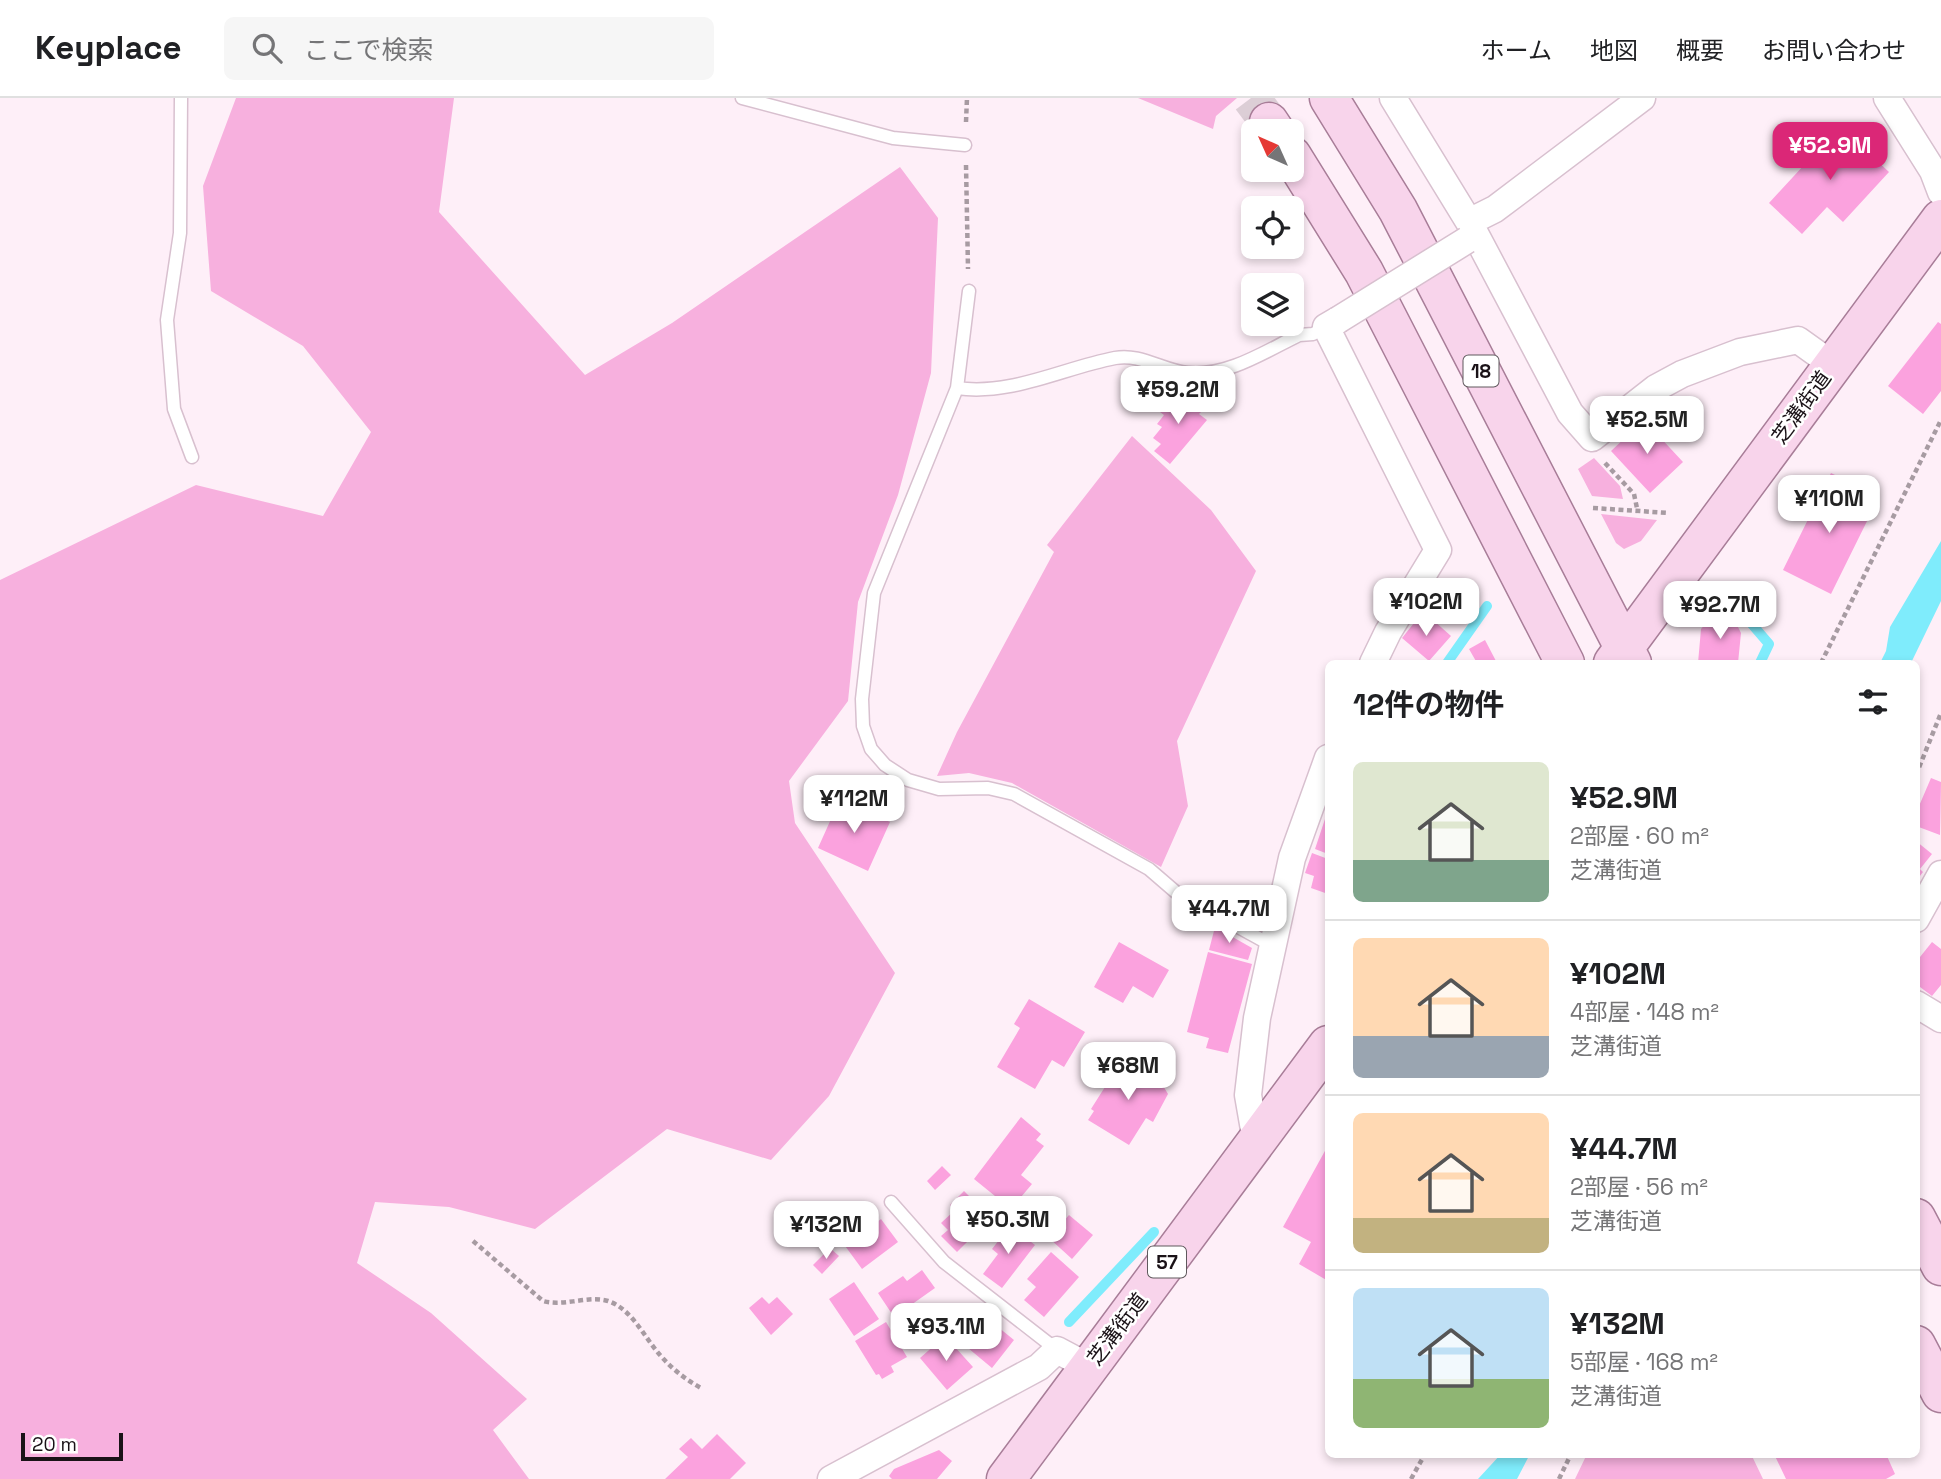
<!DOCTYPE html>
<html lang="ja">
<head>
<meta charset="utf-8">
<style>
  :root { --surface:#fff; --page:#f6f6f6; --text:#202124; --muted:#757577; --line:#e0e0e0; --accent:#db2777 }
  body { margin:0; font-family:"Space Grotesk","Noto Sans JP",sans-serif; background:var(--page); color:var(--text); height:100vh; display:flex; flex-direction:column; font-size:26px; white-space:nowrap }
  * { box-sizing:border-box; margin:0 }
  p { font-size:23px; color:var(--muted) }
  .icon { flex:none; width:38px; height:38px; fill:none; stroke:currentColor; stroke-width:2; stroke-linecap:round; stroke-linejoin:round }
  .map { position:relative; flex:1; overflow:hidden }
  .sheet { position:absolute; left:1325px; top:562px; width:595px; height:798px; display:flex; flex-direction:column; background:var(--surface); border-radius:10px; box-shadow:0 4px 10px #0003 }
  .sheet>* { flex:none }
  .needle { width:46px; rotate:315deg }
  .buttons { position:absolute; left:1241px; top:21px; display:grid; gap:14px }
  .buttons a { display:grid; place-items:center; width:63px; height:63px; border-radius:10px; background:var(--surface); box-shadow:0 4px 10px #0003; font-size:35px }
  .scale { position:absolute; left:21px; bottom:18px; width:102px; box-sizing:border-box; padding-left:7px; border:4px solid #1a1217; border-top:0; font-size:19px; line-height:24px; white-space:nowrap; color:#1a1217; -webkit-text-stroke:5px #fff; paint-order:stroke }
  .price { position:absolute; translate:-50% -60px; padding:0 16px; border-radius:14px; background:#fff; color:#222; font-size:23px; line-height:46px; filter:drop-shadow(0 2px 4px #0008) }
  .price::after { content:''; position:absolute; left:50%; top:42px; width:21px; height:16px; margin-left:-10px; background:inherit; clip-path:polygon(0 0,100% 0,50% 100%) }
  .price.active { background:var(--accent); color:#fff }
  ul { padding:0; list-style:none }
  li { display:flex; align-items:center; gap:21px; height:175px; padding:0 28px }
  li+li { border-top:2px solid var(--line) }
  li span { display:grid; place-items:center; flex:none; width:196px; height:140px; border-radius:10px; color:#555 }
  li>.icon { margin-inline-start:auto }
  span .icon { width:84px; height:84px; fill:#fffc; stroke-width:1 }
  li b { font-size:30px }
  h2 { display:flex; justify-content:space-between; align-items:center; height:84px; padding:0 28px; font-size:30px }
  header { display:flex; align-items:center; gap:42px; box-sizing:border-box; height:98px; padding:0 35px; background:var(--surface); border-bottom:2px solid var(--line) }
  header strong { font-size:33px }
  nav { display:flex; gap:38px; margin-inline-start:auto; font-size:24px }
  .search { width:490px; height:63px; background:var(--page); display:flex; align-items:center; gap:18px; box-sizing:border-box; padding:0 24px; border-radius:10px; color:var(--muted); font-size:26px }
  .map>svg:first-child { display:block }
  .green { fill:#f7b0de }
  .water { fill:#7fecfc }
  .lines { fill:none; stroke-linecap:round; stroke-linejoin:round }
  .stream { stroke:#7fecfc; stroke-width:10 }
  .building { fill:#fba2de }
  .primary-tunnel { stroke:#dcced6; stroke-width:38; stroke-dasharray:38 19; stroke-linecap:butt }
  .service-casing { stroke:#d8c0cf; stroke-width:15 }
  .minor-casing { stroke:#d8c0cf; stroke-width:29 }
  .primary-casing { stroke:#a87d98; stroke-width:41 }
  .path { stroke:#a79ba2; stroke-width:4.5; stroke-dasharray:5 3.5; stroke-linecap:butt }
  .service { stroke:#fff; stroke-width:12 }
  .minor { stroke:#fff; stroke-width:26 }
  .primary { stroke:#f8d4eb; stroke-width:38 }
  .minor-bridge-casing { stroke:#d8c0cf; stroke-width:29; stroke-linecap:butt }
  .minor-bridge { stroke:#fff; stroke-width:26 }
  .labels { text-anchor:middle; dominant-baseline:central; stroke-width:5; stroke-linejoin:round; paint-order:stroke }
  .shield { fill:#fff; stroke:#5f595d; stroke-width:2 }
  .shield-label { font-size:19px; font-weight:bold; fill:#1a1217 }
  .street-label { font-size:21px; fill:#1a1217; stroke:#fff }
</style>
</head>
<body>
<header>
<strong>Keyplace</strong>
<div class="search"><svg class="icon" aria-label="search" viewBox="0 0 24 24"><circle cx="10" cy="10" r="6"/><path d="M15 15l6 6"/></svg>ここで検索</div>
<nav><a>ホーム</a><a>地図</a><a>概要</a><a>お問い合わせ</a></nav>
</header>
<div class="map">
<svg width="1941" height="1381" viewBox="0 0 1941 1381">
  <rect width="100%" height="100%" fill="#feeff8"/>
  <path class="green" d="M236,0H454L439,114L585,277L672,225L900,69L938,120L931,275L898,397L858,504L848,603L789,683L795,725L895,875L829,998L771,1062L667,1031L535,1131L449,1109L375,1104L357,1165L431,1215L527,1301L493,1332L529,1381H0V482L196,387L323,418L371,334L303,248L211,193L203,88Z
    M1138,0H1237L1216,18L1213,31Z
    M1132,338L1211,412L1256,473L1177,643L1188,708L1161,769L1012,685L969,675L937,678L957,634L1054,454L1047,447Z
    M1594,360L1620,388L1623,401L1592,398L1578,371Z
    M1601,416L1657,422L1641,443L1624,451L1616,445Z
    M1587,1356H1751L1763,1381H1575Z"/>
  <path class="water" d="M1941,443V503L1911,565H1880L1886,553L1890,529Z
    M1501,1356H1530L1517,1381H1478Z"/>
  <g class="lines">
    <path class="stream" d="M1726,496L1769,546L1760,565
      M1447,565L1487,508
      M1069,1224L1154,1134"/>
  </g>
  <path class="building" d="M1840,28L1889,74L1843,124L1827,109L1802,136L1769,105Z
    M1876,32L1887,45L1874,56L1863,43Z
    M1938,224L1941,226V293L1923,316L1888,288Z
    M1178,291L1203,312L1199,316L1207,322L1170,366L1154,353L1161,346L1153,340L1162,329L1157,326L1164,317L1160,314Z
    M1644,322L1683,364L1650,395L1611,353Z
    M1831,375L1859,389L1853,402L1873,411L1831,496L1783,472Z
    M1715,515L1732,517L1741,535L1738,565H1698L1701,531Z
    M1418,520L1428,528L1433,522L1451,538L1429,563L1402,540Z
    M1485,542L1496,563L1477,565L1469,551Z
    M1931,680L1941,684L1940,737L1916,728V715Z
    M840,701L890,724L868,773L818,750Z
    M1325,721L1328,723V756L1315,751Z
    M1916,743L1932,756L1920,771L1923,774L1916,783Z
    M1312,755L1328,761V796L1311,790L1314,778L1305,775Z
    M1215,829L1252,850L1248,862L1209,852Z
    M1119,844L1169,872L1153,900L1133,888L1123,905L1094,889Z
    M1932,844L1941,851V887L1932,898L1916,886V864Z
    M1208,854L1252,866L1228,955L1206,950L1209,940L1187,934Z
    M1029,901L1085,934L1064,969L1052,962L1035,991L997,969L1020,930L1014,926Z
    M1122,962L1144,971L1162,986L1168,996L1153,1024L1146,1020L1129,1047L1088,1022L1094,1013L1091,1011Z
    M1021,1019L1041,1036L1036,1042L1044,1048L1021,1077L1032,1086L1011,1111L974,1081Z
    M1326,1051L1328,1053V1183L1299,1166L1311,1144L1283,1129Z
    M942,1068L951,1077L935,1092L927,1083Z
    M964,1093L991,1120L957,1154L941,1138L948,1132L941,1125L955,1112L950,1107Z
    M1069,1117L1093,1137L1072,1161L1049,1140Z
    M881,1121L898,1144L862,1171L840,1141L862,1125L867,1132Z
    M1010,1128L1035,1147L1002,1190L983,1176L998,1156L992,1151Z
    M830,1150L839,1158L822,1176L813,1167Z
    M1051,1154L1079,1179L1044,1219L1024,1202L1036,1189L1027,1181Z
    M922,1172L935,1190L894,1219L878,1195L903,1178L907,1183Z
    M854,1184L879,1221L854,1238L829,1201Z
    M762,1199L769,1206L777,1199L793,1216L771,1237L749,1210Z
    M977,1212L1014,1242L992,1270L968,1250L971,1246L958,1236Z
    M886,1224L907,1259L891,1268L894,1274L882,1281L879,1276L876,1277L855,1243Z
    M945,1238L973,1269L947,1292L920,1260Z
    M717,1336L746,1365L730,1381H665L688,1359L679,1351L691,1340L702,1351Z
    M939,1352L952,1363L937,1381H892L889,1378L894,1371Z
    M1774,1356H1886L1895,1376L1886,1381H1786Z"/>
  <g class="lines">
    <path class="primary-tunnel" d="M1251,0L1269,24"/>
    <defs>
      <path id="service" d="M181,0L180,135L167,222L174,311L192,359
        M742,0L893,40L965,47
        M969,193L957,290L874,495L862,601L863,628L871,651L885,667L908,682L939,691L988,690L1014,696L1149,771L1178,796L1273,848
        M957,290C1011,298 1063,270 1115,260C1141,255 1163,273 1188,275C1227,279 1266,253 1299,237L1313,236L1326,229
        M891,1104L944,1164L1057,1252"/>
      <path id="minor" d="M1393,0L1469,124L1570,315L1592,340L1656,290L1682,276L1740,254L1798,242L1833,267
        M1887,0L1933,73L1941,94
        M1469,124L1495,111L1642,0
        M1338,222L1326,229L1438,452L1388,534L1373,565
        M1916,821L1941,776
        M1916,906L1941,921
        M1256,1043L1248,997L1257,920L1292,760L1328,660
        M831,1381L1039,1269L1057,1252L1089,1269"/>
      <path id="primary" d="M1329,0L1398,112L1632,565
        M1269,24L1275,33
        M1292,58L1364,174L1565,565
        M1613,565L1941,121
        M1916,1120L1941,1168
        M1916,1247L1941,1295
        M1006,1381L1328,947"/>
    </defs>
    <use href="#service" class="service-casing"/>
    <use href="#minor" class="minor-casing"/>
    <use href="#primary" class="primary-casing"/>
    <path class="path" d="M966,24L967,0
      M966,67L968,171
      M1605,365L1634,396L1638,415
      M1593,410L1669,415
      M1821,565L1941,322
      M1916,677L1941,615
      M473,1143L543,1203C564,1209 588,1197 608,1203C632,1211 644,1239 660,1257C672,1271 685,1281 701,1290
      M1411,1381L1425,1356
      M1559,1381L1571,1356"/>
    <use href="#service" class="service"/>
    <use href="#minor" class="minor"/>
    <use href="#primary" class="primary"/>
    <defs>
      <path id="minor-bridge" d="M1338,222L1467,142"/>
    </defs>
    <use href="#minor-bridge" class="minor-bridge-casing"/>
    <use href="#minor-bridge" class="minor-bridge"/>
  </g>
  <g class="labels">
    <g class="shield">
      <rect x="1463.5" y="257.5" width="35" height="31" rx="5"/>
      <rect x="1148" y="1148.5" width="38" height="31" rx="5"/>
    </g>
    <g class="shield-label">
      <text x="1481" y="273">18</text>
      <text x="1167" y="1164">57</text>
    </g>
    <g class="street-label">
      <text transform="translate(1801 309) rotate(-54)">芝溝街道</text>
      <text transform="translate(1117 1231) rotate(-53)">芝溝街道</text>
    </g>
  </g>
</svg>
<div class="buttons">
<a><svg class="needle" viewBox="-14 -14 28 28"><path d="M0-13l5 13h-10z" fill="#e53935"/><path d="M0 13l5-13h-10z" fill="#757577"/></svg></a>
<a><svg class="icon" aria-label="locate" viewBox="0 0 24 24"><circle cx="12" cy="12" r="6"/><path d="M12 2v4M12 18v4M2 12h4M18 12h4"/></svg></a>
<a><svg class="icon" aria-label="layers" viewBox="0 0 24 24"><path d="M12 4l9 5-9 5-9-5zM3 14l9 5 9-5"/></svg></a>
</div>
<div class="scale">20 m</div>
<b class="price active" style="left:1830px;top:84px">¥52.9M</b>
<b class="price" style="left:1178px;top:328px">¥59.2M</b>
<b class="price" style="left:1647px;top:358px">¥52.5M</b>
<b class="price" style="left:1829px;top:437px">¥110M</b>
<b class="price" style="left:1426px;top:540px">¥102M</b>
<b class="price" style="left:1720px;top:543px">¥92.7M</b>
<b class="price" style="left:854px;top:737px">¥112M</b>
<b class="price" style="left:1229px;top:847px">¥44.7M</b>
<b class="price" style="left:1128px;top:1004px">¥68M</b>
<b class="price" style="left:1008px;top:1158px">¥50.3M</b>
<b class="price" style="left:826px;top:1163px">¥132M</b>
<b class="price" style="left:946px;top:1265px">¥93.1M</b>
<section class="sheet">
<h2>12件の物件<svg class="icon" aria-label="filters" viewBox="0 0 24 24"><path d="M4 7h16M4 17h16"/><circle cx="9" cy="7" r="2"/><circle cx="15" cy="17" r="2"/></svg></h2>
<ul>
<li><span style="background:linear-gradient(#dfe7d0 70%,#7fa58c 0)"><svg class="icon" aria-label="home" viewBox="0 0 24 24"><path d="M3 11l9-7 9 7M6 9v11h12V9"/></svg></span><div><b>¥52.9M</b><p>2部屋 · 60 m²</p><p>芝溝街道</p></div></li>
<li><span style="background:linear-gradient(#ffd9b3 70%,#9aa5b1 0)"><svg class="icon" aria-label="home" viewBox="0 0 24 24"><path d="M3 11l9-7 9 7M6 9v11h12V9"/></svg></span><div><b>¥102M</b><p>4部屋 · 148 m²</p><p>芝溝街道</p></div></li>
<li><span style="background:linear-gradient(#ffd9b3 75%,#c2b280 0)"><svg class="icon" aria-label="home" viewBox="0 0 24 24"><path d="M3 11l9-7 9 7M6 9v11h12V9"/></svg></span><div><b>¥44.7M</b><p>2部屋 · 56 m²</p><p>芝溝街道</p></div></li>
<li><span style="background:linear-gradient(#bfe0f5 65%,#8fb573 0)"><svg class="icon" aria-label="home" viewBox="0 0 24 24"><path d="M3 11l9-7 9 7M6 9v11h12V9"/></svg></span><div><b>¥132M</b><p>5部屋 · 168 m²</p><p>芝溝街道</p></div></li>
</ul>
</section>
</div>
</body>
</html>
